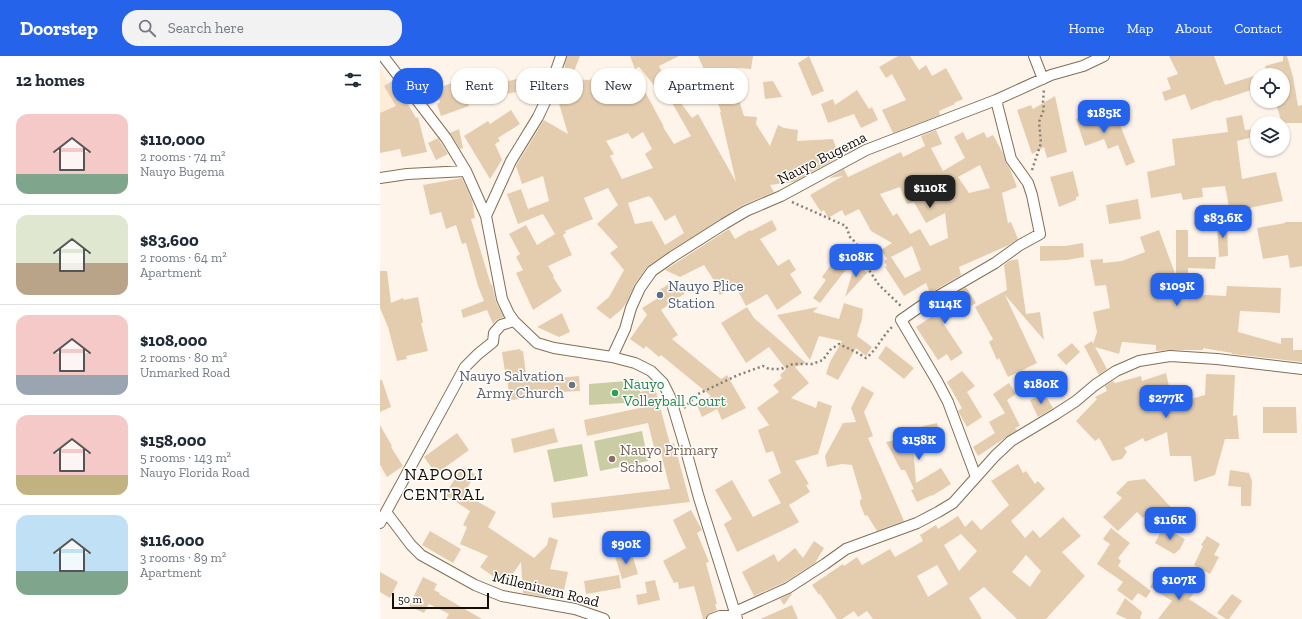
<!DOCTYPE html>
<html lang="en">
<head>
<meta charset="utf-8">
<style>
  :root { --surface:#fff; --page:#f2f2f3; --text:#1f2937; --muted:#747a83; --line:#e0e1e3; --accent:#2563eb }
  body { margin:0; font-family:"Zilla Slab",serif; background:var(--page); color:var(--text); height:100vh; display:flex; flex-direction:column; font-size:15px; white-space:nowrap }
  * { box-sizing:border-box; margin:0 }
  p { font-size:13px; color:var(--muted) }
  .icon { flex:none; width:22px; height:22px; fill:none; stroke:currentColor; stroke-width:2; stroke-linecap:round; stroke-linejoin:round }
  .map { position:relative; flex:1; overflow:hidden }
  .details { display:flex; flex-direction:column; background:var(--surface); width:380px }
  .details>* { flex:none }
  .top-card { position:absolute; left:12px; top:12px; width:380px; height:36px; display:flex; gap:8px }
  .controls { position:absolute; left:870px; top:12px; display:grid; gap:8px }
  .controls a { display:grid; place-items:center; width:40px; height:40px; border-radius:50%; background:var(--surface); box-shadow:0 1px 3px #0004; font-size:20px }
  .scale { position:absolute; left:12px; bottom:10px; width:97px; box-sizing:border-box; padding-left:4px; border:2px solid #170e05; border-top:0; font-size:11px; line-height:14px; white-space:nowrap; color:#170e05; -webkit-text-stroke:3px #fff; paint-order:stroke }
  .price { position:absolute; translate:-50% -34px; padding:0 9px; border-radius:8px; background:var(--accent); color:#fff; font-size:13px; line-height:26px; filter:drop-shadow(0 1px 2px #0008) }
  .price::after { content:''; position:absolute; left:50%; top:24px; width:12px; height:9px; margin-left:-6px; background:inherit; clip-path:polygon(0 0,100% 0,50% 100%) }
  .price.current { background:#222; color:#fff }
  ul { padding:0; list-style:none }
  li { display:flex; align-items:center; gap:12px; height:100px; padding:0 16px }
  li+li { border-top:1px solid var(--line) }
  li span { display:grid; place-items:center; flex:none; width:112px; height:80px; border-radius:12px; color:#555 }
  li>.icon { margin-inline-start:auto }
  span .icon { width:48px; height:48px; fill:#fffc; stroke-width:1 }
  li b { font-size:17px }
  h2 { display:flex; justify-content:space-between; align-items:center; height:48px; padding:0 16px; font-size:17px }
  .tag { padding:0 14px; border-radius:16px; background:var(--surface); box-shadow:0 1px 3px #0004; font-size:14px; line-height:36px }
  .tag.current { background:var(--accent); color:#fff }
  header { display:flex; align-items:center; gap:24px; box-sizing:border-box; height:56px; padding:0 20px; background:var(--accent); color:#fff }
  header strong { font-size:19px }
  nav { display:flex; gap:22px; margin-inline-start:auto; font-size:14px }
  .search { width:280px; height:36px; background:var(--page); display:flex; align-items:center; gap:10px; box-sizing:border-box; padding:0 14px; border-radius:16px; color:var(--muted); font-size:15px }
  main { display:flex; flex:1; min-height:0 }
  .map>svg:first-child { display:block }
  .built { fill:#ffecd7 }
  .green { fill:#cacda4 }
  .building { fill:#e4cdaf; fill-rule:evenodd }
  .lines { fill:none; stroke-linecap:round; stroke-linejoin:round }
  .minor-casing { stroke:#846e54; stroke-width:12 }
  .path { stroke:#887e74; stroke-width:2.5; stroke-dasharray:2 3; stroke-linecap:butt }
  .minor { stroke:#fff; stroke-width:10 }
  .service-dot { fill:#5c6f8a; stroke:#fff; stroke-width:1.5 }
  .worship-dot { fill:#6b7280; stroke:#fff; stroke-width:1.5 }
  .leisure-dot { fill:#2e9e5b; stroke:#fff; stroke-width:1.5 }
  .education-dot { fill:#8d6e63; stroke:#fff; stroke-width:1.5 }
  .labels { text-anchor:middle; dominant-baseline:central; stroke-width:3; stroke-linejoin:round; paint-order:stroke }
  .street-label { font-size:15px; fill:#170e05; stroke:#fff }
  .service-label { font-size:15px; fill:#4e5e75; stroke:#fff; text-anchor:start }
  .worship-label { font-size:15px; fill:#5b616d; stroke:#fff; text-anchor:end }
  .leisure-label { font-size:15px; fill:#27864d; stroke:#fff; text-anchor:start }
  .education-label { font-size:15px; fill:#785e54; stroke:#fff; text-anchor:start }
  .quarter-label { font-size:17px; letter-spacing:1px; fill:#170e05; stroke:#fff }
</style>
</head>
<body>
<header>
<strong>Doorstep</strong>
<div class="search"><svg class="icon" aria-label="search" viewBox="0 0 24 24"><circle cx="10" cy="10" r="6"/><path d="M15 15l6 6"/></svg>Search here</div>
<nav><a>Home</a><a>Map</a><a>About</a><a>Contact</a></nav>
</header>
<main>
<section class="details">
<h2>12 homes<svg class="icon" aria-label="filters" viewBox="0 0 24 24"><path d="M4 7h16M4 17h16"/><circle cx="9" cy="7" r="2"/><circle cx="15" cy="17" r="2"/></svg></h2>
<ul>
<li><span style="background:linear-gradient(#f6c9c9 75%,#7fa58c 0)"><svg class="icon" aria-label="home" viewBox="0 0 24 24"><path d="M3 11l9-7 9 7M6 9v11h12V9"/></svg></span><div><b>$110,000</b><p>2 rooms · 74 m²</p><p>Nauyo Bugema</p></div></li>
<li><span style="background:linear-gradient(#dfe7d0 60%,#b9a48a 0)"><svg class="icon" aria-label="home" viewBox="0 0 24 24"><path d="M3 11l9-7 9 7M6 9v11h12V9"/></svg></span><div><b>$83,600</b><p>2 rooms · 64 m²</p><p>Apartment</p></div></li>
<li><span style="background:linear-gradient(#f6c9c9 75%,#9aa5b1 0)"><svg class="icon" aria-label="home" viewBox="0 0 24 24"><path d="M3 11l9-7 9 7M6 9v11h12V9"/></svg></span><div><b>$108,000</b><p>2 rooms · 80 m²</p><p>Unmarked Road</p></div></li>
<li><span style="background:linear-gradient(#f6c9c9 75%,#c2b280 0)"><svg class="icon" aria-label="home" viewBox="0 0 24 24"><path d="M3 11l9-7 9 7M6 9v11h12V9"/></svg></span><div><b>$158,000</b><p>5 rooms · 143 m²</p><p>Nauyo Florida Road</p></div></li>
<li><span style="background:linear-gradient(#bfe0f5 70%,#7fa58c 0)"><svg class="icon" aria-label="home" viewBox="0 0 24 24"><path d="M3 11l9-7 9 7M6 9v11h12V9"/></svg></span><div><b>$116,000</b><p>3 rooms · 89 m²</p><p>Apartment</p></div></li>
</ul>
</section>
<div class="map">
<svg width="922" height="563" viewBox="0 0 922 563">
  <rect width="100%" height="100%" fill="#fff4e9"/>
  <path class="built" d="M0,12L25,55L0,66Z"/>
  <path class="green" d="M259,324L261,346L209,349V328Z
    M262,375L268,405L220,415L214,385Z
    M202,388L208,420L174,426L167,394Z"/>
  <path class="building" d="M187,0H200L191,23L209,24L230,16L235,26L255,17L284,71H283L294,88L311,80L291,45L297,42L312,62L318,58L356,126L340,56H341L328,18H326L318,0H373L371,13L359,12L336,16L348,41L357,38L364,60L377,61L376,68L390,90L398,69L404,72L418,74L417,85L453,83L459,101L414,126L390,129L394,136L363,149L289,196L268,210L255,228L247,246L241,254L230,263L216,252L229,241L244,214L230,197L238,191L217,168L238,149L228,132L204,142L213,163L185,175L186,177L183,179L192,199L168,210L174,220L173,221L182,235L153,254L136,217L143,214L136,201L140,198L129,178L146,169L157,189L175,178L163,158L138,168L127,138L141,133L148,153L169,145L163,120L142,128L136,110L164,64L188,78L178,44L174,47L181,26H179L184,13L185,12V8ZM263,76L272,93L265,98L273,112L242,123L230,100L234,98L226,85L248,77L252,83ZM269,140L270,142L271,141L285,165L295,159L304,177L285,189L272,165L255,168L248,147Z
    M250,0H299L279,10L287,27L278,34L259,11L255,13Z
    M429,0L444,35L432,40L418,7Z
    M518,0H530L539,14L546,9L552,20L566,12L583,43L574,47L575,48L559,55L560,59L513,77L502,54L526,44L512,18L506,22L499,11Z
    M789,0H834L845,29L877,19V32L838,45L837,44L811,54L805,38L785,45L782,36L791,33L787,22L798,18Z
    M903,0H907L913,21L918,50L922,49V67H902L895,45H903V19H888L885,10L903,5Z
    M96,16L101,32L84,36L89,50L61,60L57,48L60,46L55,33L83,23L82,19Z
    M169,16L164,30L117,40L114,28Z
    M14,24L36,62L38,61L47,96L22,101L20,93L0,97V57L16,50L4,30Z
    M393,25L402,41L385,43L383,26Z
    M477,34L489,53L492,51L498,64L481,72L474,58L448,67L441,48L453,43L455,49Z
    M675,40L687,96L667,102L664,91L652,98L637,54L651,49L653,53Z
    M131,54L140,68L118,82L120,85L115,88L122,104L110,123L84,80L108,65L110,68Z
    M718,54L723,68L727,67L728,68L738,64L755,106L746,110L738,89L728,93L724,83L705,90L696,63Z
    M862,59L865,74L877,73V80L857,85L862,123L896,116L903,145L850,156L845,130L822,132L823,141L803,144L801,137L771,142L767,116L795,109L792,83L848,76L846,62Z
    M79,73L83,92L80,93L70,77Z
    M556,74L562,88L551,92L563,115L585,102L574,81L583,76L587,84L604,76L607,82L613,79L623,97L626,107L630,113L637,131L622,137L628,167L631,166L638,183L629,189L579,211L581,219L550,237L546,227L524,240L505,211L507,210L504,205L507,203L501,194L512,187L491,175L479,153L465,160L462,154L448,162L444,154L441,156L430,139L463,120L449,122L464,113L468,121L521,96L523,101L545,90L541,80ZM600,109L610,132L589,137L578,121ZM520,131L527,148L534,146L546,167L565,157L568,182L550,190L540,173L530,178L517,157L513,160L500,138ZM532,190L541,214L525,222L511,201Z
    M58,82L68,98L56,104L48,87Z
    M693,115L699,140L696,141V144L679,151L670,121Z
    M82,122L92,144L95,162L91,163L111,229L112,228L116,246L124,261L116,264L113,268L107,254L83,262L81,254L104,245L98,230L86,187L82,188L76,169L66,173L61,156L50,159L43,129Z
    M758,143L761,163L729,168L726,149Z
    M392,164L397,174L380,183L398,210L409,203L416,214L410,218L422,237L397,254L387,238L366,250L355,229L340,239L333,228L335,226L324,209L300,221L285,214L349,173L355,183L370,174L371,175Z
    M847,166L848,200L839,201L837,168Z
    M905,166H922V210L910,212L908,199L883,203L877,172L905,167Z
    M779,174L796,220V174H808V201H836L835,213L808,212V238L846,240L847,230L901,232L900,257L860,255L858,276L901,288V282H913V294H922V306L852,298V297L823,292V294H790L776,295V289L742,286L739,298L715,291L727,313L719,319L704,290L712,285L713,288L717,276L713,256L730,252L726,229L715,230L710,204L723,203V207L742,205L765,196L760,181Z
    M703,187L704,201L687,204L660,205V190H685Z
    M456,196L471,207L440,247L433,242L446,224L442,221L452,207L450,205Z
    M638,203L646,258L660,256L664,284L625,239L657,307L628,321L619,302L617,304L609,286L613,283L595,251L627,234L624,209L629,205Z
    M475,208L487,217L465,241Z
    M0,215H7L11,247L23,242L24,244L38,241L43,267H41L48,295L26,300L27,303L17,305L8,271L0,252Z
    M296,223L305,236L304,238L281,254L298,279L292,283L341,323L347,319L366,352L342,364L337,353L322,361L316,347L331,340L281,299L279,301L266,290L264,293L250,283L267,259L262,252L278,242L275,237Z
    M586,231L596,247L563,267L583,297L571,305L567,298L558,304L536,271L557,257L553,251Z
    M464,247L483,253L482,263L477,280L492,291L486,300L476,292L458,324L446,318L450,306L462,285L439,280L430,304L397,259L438,251L433,256L459,263Z
    M367,251L374,262L426,307L415,311L429,327L411,342L436,352L438,345L452,350L438,398L415,405L429,428L426,429L430,436L409,449L419,466L412,470L357,496L344,468L352,463L335,434L352,424L373,461L401,447L388,424L401,417L393,395L386,397L378,374L389,369L377,352L399,336L393,329L402,322L400,319L406,313L389,291L366,307L341,267Z
    M182,257L190,276L179,281L157,271Z
    M692,287L700,296L686,309L677,299Z
    M506,290L534,312L524,323L498,302Z
    M140,293L141,295H143L147,326L166,325V323L199,320L200,335L145,338V341H141V343L129,344L127,316H125L122,296Z
    M582,315L595,330L587,336L602,361L587,371L578,355L582,352L567,326Z
    M786,317L793,348L825,339L826,318L855,319L853,360L857,359L859,383H845L835,419L814,426L811,400H790L787,376L765,386L763,382L744,392L747,396L742,403L732,405L719,382L715,385L696,365L717,343L715,341L727,335L725,330L733,325L735,327L761,320L762,325Z
    M0,324H2L11,351L0,356Z
    M629,327L636,338L627,344L640,370L635,372L637,374L598,400L593,391L615,377L609,366L625,357L613,338Z
    M482,330L494,337L484,356L493,380L488,382L524,465L497,475L487,459L485,460L480,448V444L482,443L472,409L462,408L447,411L445,400L463,367L476,366L471,352Z
    M275,332L290,388L294,387L310,446L173,462L171,447L290,433L280,393L275,395L268,367L207,380L204,364L264,351L260,336Z
    M664,337L673,352L658,361L650,344Z
    M883,351H916L917,377H883Z
    M557,367L561,383L533,390L536,427L561,412L571,428L552,440V439L537,446L531,434L534,433L525,414H521L506,386L532,380L531,373Z
    M0,369L12,390L11,391L23,410L7,421L0,409Z
    M174,372L178,386L134,397L131,383Z
    M77,377L89,394L56,418L44,401Z
    M638,408L643,417L646,415L655,428L658,425L665,433L631,465L645,482L653,474L660,482L683,461L701,480L682,496L705,520L666,563H637L604,531L589,542L602,563H493L487,555L478,561L474,555L462,563H457L440,538L439,539L432,529L463,508L464,510L477,501L482,509L510,493L515,501L543,485L540,479L556,469L558,473L578,460L585,471L592,464L601,474L629,449L611,425ZM581,478L597,495L579,515L564,489ZM646,499L661,515L650,531L632,516ZM557,509L568,528L548,541L537,520Z
    M82,411L95,418L84,438L116,456L108,471L154,502L167,489L169,481L178,484L170,513L188,516L184,534L172,531L173,540L163,541L143,537L141,506L125,529L100,511L108,500L80,488L87,471L83,469L90,455L65,439Z
    M850,414L869,417L872,425L871,450H861V431L848,430Z
    M765,423L797,458L777,470L768,456L763,462L757,456L738,475L723,461L742,442L736,437L748,425Z
    M311,454L322,474L317,477L329,506L326,507L337,548H335L337,554L327,559L326,563H323L314,530L299,533L298,526L294,527L283,505L306,492L293,464Z
    M783,471L805,483L800,493L794,498L775,487Z
    M731,472L750,487L738,502L741,505L738,510L771,535L766,542L758,537L752,545L737,534L743,526L717,508L730,488L723,483Z
    M50,475L81,493L73,507L42,489Z
    M827,480L840,488L834,499L839,501L830,518L814,509L823,490L821,489Z
    M434,485L444,492L435,507L405,526L374,540L362,516L394,498L398,506L415,492L423,502Z
    M251,495L258,518L242,523L235,500Z
    M0,516L18,526L10,542L0,536Z
    M779,517L802,532L804,530L814,537L809,543L839,563H778L792,545L770,531Z
    M239,519L241,532L206,538L204,525Z
    M43,521L57,528L54,534L60,537L59,538L102,563H66L69,558L49,548L44,557L29,550Z
    M275,524L280,544L258,549L256,539L267,537L265,526Z
    M412,537V538L404,549L400,543Z
    M852,538L862,545L849,563H846L837,557Z
    M745,542L762,556L760,563H747L736,558Z
    M412,549L418,563H380Z"/>
  <g class="lines">
    <defs>
      <path id="minor" d="M3,0L66,82L86,115L106,160
        M181,0L166,44L158,61L131,105L106,160L122,243L129,258L134,265L157,287L174,292L232,301L255,307L271,315L283,327L290,341L305,391L319,442L357,563
        M654,0L663,23
        M0,122L27,118L86,115
        M232,301L245,273L251,252L260,232L272,215L292,201L344,168L366,155L401,140L486,94L616,44L671,19L703,10L724,0
        M596,421L568,346L557,325L521,264L541,250L615,207L640,189L660,178L652,139L648,127L631,103L616,44
        M6,456L31,489L41,499L95,529L122,540L195,553L224,563
        M0,467L85,311L98,298L113,286L114,277L121,269L134,265
        M355,556L408,532L445,508L466,493L537,467L558,456L573,447L615,400L631,385L676,358L696,345L715,329L736,315L759,305L790,300L837,303L922,313
        M332,563L340,560H356"/>
    </defs>
    <use href="#minor" class="minor-casing"/>
    <path class="path" d="M652,114L661,87L659,66L664,53L663,46L664,33
      M412,146L466,170L470,181L476,187L489,214L499,229L522,251
      M304,352L318,338L358,319L383,310L389,313H401L413,308H432L443,304L450,294L459,288L476,296L486,302C497,294 502,280 513,270"/>
    <use href="#minor" class="minor"/>
  </g>
  <circle class="service-dot" cx="280" cy="239" r="4"/>
  <circle class="worship-dot" cx="192" cy="329" r="4"/>
  <circle class="leisure-dot" cx="235" cy="337" r="4"/>
  <circle class="education-dot" cx="232" cy="403" r="4"/>
  <g class="labels">
    <g class="street-label">
      <text transform="translate(442 102) rotate(-27)">Nauyo Bugema</text>
      <text transform="translate(166 533) rotate(14)">Milleniuem Road</text>
    </g>
    <g class="service-label">
      <text x="288" y="230">Nauyo Plice<tspan x="288" dy="17">Station</tspan></text>
    </g>
    <g class="worship-label">
      <text x="184" y="320">Nauyo Salvation<tspan x="184" dy="17">Army Church</tspan></text>
    </g>
    <g class="leisure-label">
      <text x="243" y="328">Nauyo<tspan x="243" dy="17">Volleyball Court</tspan></text>
    </g>
    <g class="education-label">
      <text x="240" y="394">Nauyo Primary<tspan x="240" dy="17">School</tspan></text>
    </g>
    <g class="quarter-label">
      <text x="64" y="418">NAPOOLI<tspan x="64" dy="20">CENTRAL</tspan></text>
    </g>
  </g>
</svg>
<div class="controls">
<a><svg class="icon" aria-label="locate" viewBox="0 0 24 24"><circle cx="12" cy="12" r="6"/><path d="M12 2v4M12 18v4M2 12h4M18 12h4"/></svg></a>
<a><svg class="icon" aria-label="layers" viewBox="0 0 24 24"><path d="M12 4l9 5-9 5-9-5zM3 14l9 5 9-5"/></svg></a>
</div>
<div class="scale">50 m</div>
<b class="price" style="left:724px;top:78px">$185K</b>
<b class="price current" style="left:550px;top:153px">$110K</b>
<b class="price" style="left:843px;top:183px">$83.6K</b>
<b class="price" style="left:476px;top:222px">$108K</b>
<b class="price" style="left:797px;top:251px">$109K</b>
<b class="price" style="left:565px;top:269px">$114K</b>
<b class="price" style="left:661px;top:349px">$180K</b>
<b class="price" style="left:786px;top:363px">$277K</b>
<b class="price" style="left:539px;top:405px">$158K</b>
<b class="price" style="left:790px;top:485px">$116K</b>
<b class="price" style="left:246px;top:509px">$90K</b>
<b class="price" style="left:799px;top:545px">$107K</b>
<div class="top-card">
<a class="tag current">Buy</a>
<a class="tag">Rent</a>
<a class="tag">Filters</a>
<a class="tag">New</a>
<a class="tag">Apartment</a>
</div>
</div>
</main>
</body>
</html>
